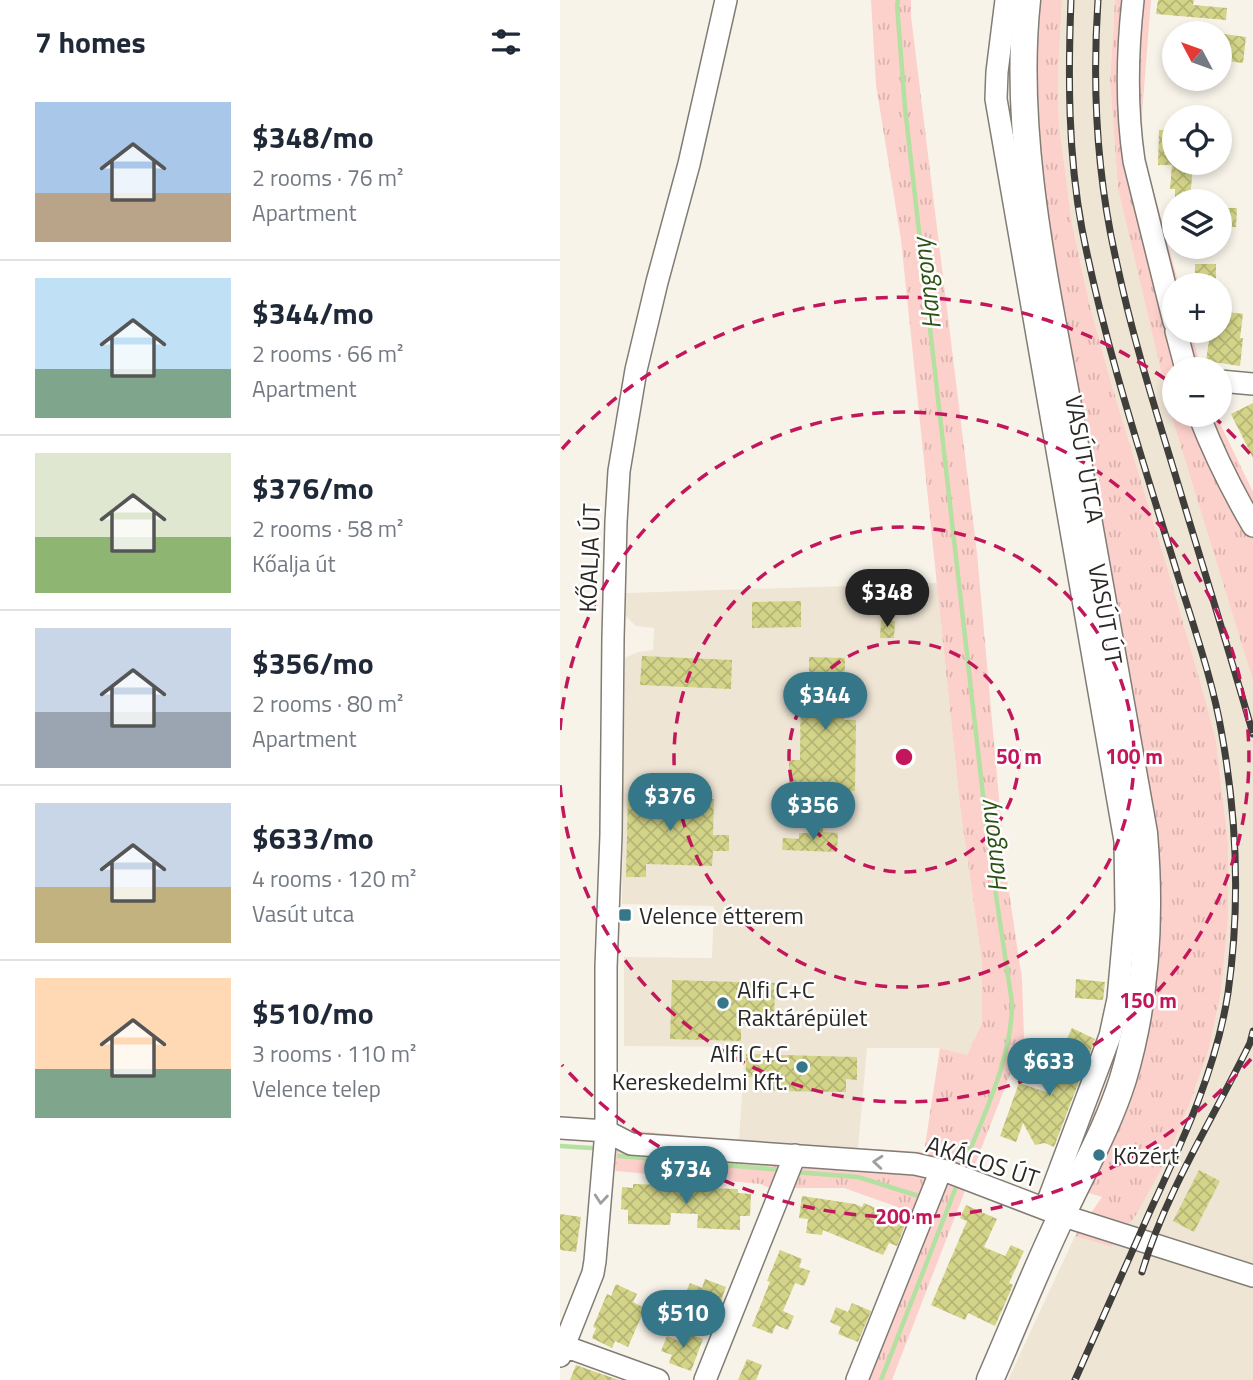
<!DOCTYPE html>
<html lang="en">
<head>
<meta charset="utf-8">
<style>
  :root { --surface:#fff; --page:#f2f2f3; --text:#1f2937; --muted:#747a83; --line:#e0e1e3; --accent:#357689 }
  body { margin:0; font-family:"Titillium Web",sans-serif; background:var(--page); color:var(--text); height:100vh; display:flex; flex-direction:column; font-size:26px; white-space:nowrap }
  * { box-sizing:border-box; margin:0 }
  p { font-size:23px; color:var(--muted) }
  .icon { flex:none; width:38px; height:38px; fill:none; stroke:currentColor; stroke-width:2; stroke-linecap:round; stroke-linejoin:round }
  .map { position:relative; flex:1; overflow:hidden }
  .details { display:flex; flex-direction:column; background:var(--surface); width:560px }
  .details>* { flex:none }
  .needle { width:46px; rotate:311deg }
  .fabs { position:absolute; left:602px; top:21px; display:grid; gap:14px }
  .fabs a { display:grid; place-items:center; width:70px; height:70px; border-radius:50%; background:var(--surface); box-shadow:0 4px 10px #0003; font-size:35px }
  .price { position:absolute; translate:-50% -60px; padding:0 16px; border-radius:24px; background:var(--accent); color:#fff; font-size:23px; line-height:46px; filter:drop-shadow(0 2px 4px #0008) }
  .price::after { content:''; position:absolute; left:50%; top:42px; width:21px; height:16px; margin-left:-10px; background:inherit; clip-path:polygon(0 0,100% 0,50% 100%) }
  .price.selected { background:#222; color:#fff }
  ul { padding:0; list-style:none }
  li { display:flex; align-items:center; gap:21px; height:175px; padding:0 35px }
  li+li { border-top:2px solid var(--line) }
  li span { display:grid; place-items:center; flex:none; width:196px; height:140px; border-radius:0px; color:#555 }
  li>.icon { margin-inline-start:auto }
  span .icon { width:84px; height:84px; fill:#fffc; stroke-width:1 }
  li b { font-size:30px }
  h2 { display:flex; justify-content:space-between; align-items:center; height:84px; padding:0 35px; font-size:30px }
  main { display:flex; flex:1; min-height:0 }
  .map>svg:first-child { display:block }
  .built { fill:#efe5d5 }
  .grass { fill:url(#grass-tufts) }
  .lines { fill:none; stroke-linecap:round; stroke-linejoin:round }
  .stream { stroke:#b4e0a1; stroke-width:4.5 }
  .building { fill:url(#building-cross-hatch) }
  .minor-casing { stroke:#817c74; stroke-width:24 }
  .major-casing { stroke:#817c74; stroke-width:29 }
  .minor { stroke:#fff; stroke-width:21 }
  .major { stroke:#fff; stroke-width:26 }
  .rail-casing { stroke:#403e3a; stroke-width:7 }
  .rail { stroke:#fff; stroke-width:4.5; stroke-dasharray:13; stroke-linecap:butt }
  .oneway { stroke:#a09f9d }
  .ring { fill:none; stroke:#c2185b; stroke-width:3.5; stroke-dasharray:12 9 }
  .poi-dot { fill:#357689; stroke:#fff; stroke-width:2.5 }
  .labels { text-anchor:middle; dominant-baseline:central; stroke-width:5; stroke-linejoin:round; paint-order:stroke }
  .street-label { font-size:24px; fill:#2b2926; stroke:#fff }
  .poi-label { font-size:24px; fill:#2b2926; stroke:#fff; text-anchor:start }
  .water-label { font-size:26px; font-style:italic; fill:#2b5214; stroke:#fff }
  .centre { fill:#c2185b; stroke:#fff; stroke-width:3.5 }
  .ring-label { font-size:21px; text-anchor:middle; font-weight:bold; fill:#c2185b; stroke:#fff; stroke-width:5; stroke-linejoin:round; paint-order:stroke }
</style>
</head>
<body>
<main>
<section class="details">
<h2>7 homes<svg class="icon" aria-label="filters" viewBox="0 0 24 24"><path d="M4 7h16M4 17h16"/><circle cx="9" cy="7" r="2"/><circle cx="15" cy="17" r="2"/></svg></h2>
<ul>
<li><span style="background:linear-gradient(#a9c7e8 65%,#b9a48a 0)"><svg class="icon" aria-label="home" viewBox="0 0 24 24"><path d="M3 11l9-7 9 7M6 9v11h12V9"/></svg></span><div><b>$348/mo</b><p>2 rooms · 76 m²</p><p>Apartment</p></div></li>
<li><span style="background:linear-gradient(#bfe0f5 65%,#7fa58c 0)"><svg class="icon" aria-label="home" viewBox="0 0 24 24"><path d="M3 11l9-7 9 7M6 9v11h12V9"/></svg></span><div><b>$344/mo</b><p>2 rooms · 66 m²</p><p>Apartment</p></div></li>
<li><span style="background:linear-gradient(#dfe7d0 60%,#8fb573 0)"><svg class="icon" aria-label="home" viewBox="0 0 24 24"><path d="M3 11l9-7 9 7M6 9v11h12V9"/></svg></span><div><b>$376/mo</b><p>2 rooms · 58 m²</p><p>Kőalja út</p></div></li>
<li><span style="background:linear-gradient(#c9d6e8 60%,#9aa5b1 0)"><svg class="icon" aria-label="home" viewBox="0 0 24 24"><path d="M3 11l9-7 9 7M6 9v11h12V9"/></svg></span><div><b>$356/mo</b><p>2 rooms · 80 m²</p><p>Apartment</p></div></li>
<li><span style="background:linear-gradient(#c9d6e8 60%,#c2b280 0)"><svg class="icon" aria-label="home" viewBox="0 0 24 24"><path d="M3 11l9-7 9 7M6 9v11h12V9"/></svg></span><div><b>$633/mo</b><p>4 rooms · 120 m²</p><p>Vasút utca</p></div></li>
<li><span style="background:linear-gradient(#ffd9b3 65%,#7fa58c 0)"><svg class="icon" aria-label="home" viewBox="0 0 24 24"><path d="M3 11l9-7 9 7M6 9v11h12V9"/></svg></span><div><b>$510/mo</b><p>3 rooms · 110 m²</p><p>Velence telep</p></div></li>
</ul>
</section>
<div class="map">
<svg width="693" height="1380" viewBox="0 0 693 1380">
  <defs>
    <pattern id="grass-tufts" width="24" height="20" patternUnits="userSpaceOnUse" patternTransform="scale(1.75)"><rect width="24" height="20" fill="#fdd1cb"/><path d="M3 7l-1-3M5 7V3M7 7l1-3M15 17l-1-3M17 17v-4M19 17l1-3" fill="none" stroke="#d9b3ae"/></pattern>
    <pattern id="building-cross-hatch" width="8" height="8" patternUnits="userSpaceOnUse" patternTransform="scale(1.75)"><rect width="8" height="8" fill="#d3d488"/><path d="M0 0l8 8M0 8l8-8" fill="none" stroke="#b5b675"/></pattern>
  </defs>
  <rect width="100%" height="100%" fill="#f8f3e9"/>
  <path class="built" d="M502,0H555L550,81L558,189L612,418L693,681V1380H448L515,1236L551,1247L606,1161L631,1100L649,1049L661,992L668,919V842L656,740L644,695L606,563L552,386L530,306L512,222L499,125L498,76Z
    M377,583L400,806L422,963V1023L407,1055L380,1048H307L298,1149L179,1141L185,1047L64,1046V957L152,958L154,906L62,904L65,658L78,652L93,650L94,628L76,626L66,616V593Z"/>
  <path class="grass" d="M311,0H351V16L417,553L445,865L462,979L464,1038L332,1380H289L354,1213L284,1188H234L229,1198L201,1184L55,1171L58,1129L179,1141L364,1152L380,1048L407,1055L422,1023V963L400,806L341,240L316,85Z
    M457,0H502L498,76L499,125L512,223L530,306L552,386L606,563L644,695L656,740L668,842V919L661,992L649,1049L631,1100L606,1161L576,1215L551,1247L515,1236L542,1197L505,1186L548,1078L564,1024L578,849L451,107Z
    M555,0H591L580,140L619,285H614V331H631L641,369H614V415H656L693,492V681L612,418L558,189L550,81Z"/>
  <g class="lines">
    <path class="stream" d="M338,0L337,5L345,108L429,848L452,1003C452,1060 422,1118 402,1170
      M0,1146L31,1148
      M59,1156L222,1170
      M234,1172L298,1177L362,1197
      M321,1380L398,1182"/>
  </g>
  <path class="building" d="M598,0H634L633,5L667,8L666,20L596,14Z
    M664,34L686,37L683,63L668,61L669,49L663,48Z
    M599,130H614V163H633L630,201H615V189H610L612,165H598Z
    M660,208H677L676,227H660Z
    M635,264H656V285H635Z
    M660,311L683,314L680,338H683L680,366L646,361L650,334L660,335Z
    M693,403V458L671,414Z
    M241,601V627L192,628V602Z
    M321,620L335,621L334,638H320Z
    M82,656L172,660L171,689L80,685Z
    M249,657L285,658L284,720H296L295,791H229V760H240L241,673H249Z
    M68,793H86V798L154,799L153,835H169V851H153L152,866L86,864V877H66Z
    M250,827L263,828V832L278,833L277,852L222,850L223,838L239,839V833H250Z
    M516,979L545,982L543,1000L515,998Z
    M112,980L215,983L214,1025L181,1024V1041L110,1039Z
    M512,1028L535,1039L494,1147L485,1143L475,1145L463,1123L456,1142L440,1136L459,1083L492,1094L512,1046L505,1043Z
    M186,1054L297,1057V1080L286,1079V1092L211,1091V1078L186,1077Z
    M639,1170L660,1181L634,1232L613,1221Z
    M73,1184L108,1185V1189L142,1191L143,1188L178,1189V1193L191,1194L190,1216H180V1230L137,1228L138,1214L111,1213L110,1225L68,1224V1210L61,1209L62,1187L73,1188Z
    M242,1196L295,1204L302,1207L304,1203L336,1217L335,1220L345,1225L337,1246L329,1243L323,1255L263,1230L262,1235L246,1233L248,1219L239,1218Z
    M406,1205L437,1219L424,1247L445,1256L451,1245L464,1251L449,1283L453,1285L435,1326L408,1313L405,1320L371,1305L407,1221L400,1218Z
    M0,1214L21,1217L16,1252L0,1250Z
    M220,1250L242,1259L239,1267L250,1271L244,1286L235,1283L223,1311L234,1316L228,1330L216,1325L212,1334L192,1326L210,1282L207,1281Z
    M145,1279L166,1287L154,1319L132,1310L135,1302L124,1298L130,1283L142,1288Z
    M56,1284L77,1294L73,1302L85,1308L68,1347L55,1341L52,1348L32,1338L36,1328L33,1327L47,1294L51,1296Z
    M292,1303L311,1311L298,1342L278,1334L281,1327L270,1322L276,1307L288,1312Z
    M123,1332L143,1339L131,1371L109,1363L112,1355L101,1351L107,1336L119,1341Z
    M187,1359L202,1365L196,1380H178Z
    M16,1365L27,1369L59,1380H10Z"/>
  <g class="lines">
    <defs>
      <path id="minor" d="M446,0L437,72L436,99L565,841L566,910L558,999L550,1036L485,1209
        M573,0C567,54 566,107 574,161L614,322
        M616,331L626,369
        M660,381L693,384
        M639,415C654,454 672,490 693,526
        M0,1128L46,1131L71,1144L355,1164L386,1171L501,1215L693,1276
        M4,1346L98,1380
        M0,1356L33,1273L35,1261L46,1131V967L51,835L53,638L56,522L59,471L76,370L97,282L129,164L166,0
        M145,1380L235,1155
        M297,1380L381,1170"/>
      <path id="major" d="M430,1380C454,1325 476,1269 502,1215C523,1170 548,1127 563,1079C587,999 591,916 584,833C559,688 533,544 507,400C483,271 453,131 467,0"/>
    </defs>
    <use href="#minor" class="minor-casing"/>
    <use href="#major" class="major-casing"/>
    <use href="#minor" class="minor"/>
    <use href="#major" class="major"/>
    <defs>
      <path id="rail" d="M511,0C508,77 508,154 522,229C545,347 583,461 618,576C634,628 653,681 662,735C677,819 680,909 668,993C656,1070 623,1140 591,1209C566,1266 540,1323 515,1380
        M538,0C532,88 537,178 557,264C572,335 594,405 615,474C641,561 668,647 693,734
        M582,1272C606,1191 653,1119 690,1043L693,1031"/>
    </defs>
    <use href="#rail" class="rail-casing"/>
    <use href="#rail" class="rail"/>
  </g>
  <defs><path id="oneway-chevron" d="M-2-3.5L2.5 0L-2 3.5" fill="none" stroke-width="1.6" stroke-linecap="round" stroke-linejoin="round" transform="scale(1.75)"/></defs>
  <g class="oneway">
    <use href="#oneway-chevron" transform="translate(318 1162) rotate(-175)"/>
    <use href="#oneway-chevron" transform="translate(41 1199) rotate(95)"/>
  </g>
  <g class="ring">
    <circle cx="344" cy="757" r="115"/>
    <circle cx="344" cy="757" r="230"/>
    <path d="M0 730A345 345 0 1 1 0 784"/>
    <path d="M691 1059A460 460 0 0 1 2 1065M2 449A460 460 0 0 1 611 383M652 415A460 460 0 0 1 691 455"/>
  </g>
  <g class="poi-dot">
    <rect x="58" y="908" width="14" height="14" rx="3.5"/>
    <circle cx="163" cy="1003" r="7"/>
    <circle cx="242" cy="1067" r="7"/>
    <circle cx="539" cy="1155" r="7"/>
  </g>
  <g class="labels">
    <g class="street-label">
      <text transform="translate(525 459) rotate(80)">VASÚT UTCA</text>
      <text transform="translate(29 558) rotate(-88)">KŐALJA ÚT</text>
      <text transform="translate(546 614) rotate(80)">VASÚT ÚT</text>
      <text transform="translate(423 1161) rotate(18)">AKÁCOS ÚT</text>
    </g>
    <g class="poi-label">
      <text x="79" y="915">Velence étterem</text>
      <text x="177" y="989">Alfi C+C<tspan x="177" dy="28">Raktárépület</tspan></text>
      <text x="228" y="1053" text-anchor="end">Alfi C+C<tspan x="228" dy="28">Kereskedelmi Kft.</tspan></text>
      <text x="553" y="1155">Közért</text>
    </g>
    <g class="water-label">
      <text transform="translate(366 284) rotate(-97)">Hangony</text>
      <text transform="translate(432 847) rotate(-97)">Hangony</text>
    </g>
  </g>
  <circle cx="344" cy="757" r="10" class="centre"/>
  <g class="ring-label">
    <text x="459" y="764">50 m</text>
    <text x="574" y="764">100 m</text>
    <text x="588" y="1008">150 m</text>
    <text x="344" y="1224">200 m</text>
  </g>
</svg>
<div class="fabs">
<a><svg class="needle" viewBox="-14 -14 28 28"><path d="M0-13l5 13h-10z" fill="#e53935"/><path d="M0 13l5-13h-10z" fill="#747a83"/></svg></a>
<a><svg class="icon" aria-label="locate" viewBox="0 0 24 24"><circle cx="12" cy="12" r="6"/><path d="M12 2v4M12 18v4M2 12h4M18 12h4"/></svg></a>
<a><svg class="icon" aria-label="layers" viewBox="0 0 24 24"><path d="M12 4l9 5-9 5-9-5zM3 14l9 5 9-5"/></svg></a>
<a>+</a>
<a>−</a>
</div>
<b class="price selected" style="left:327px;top:629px">$348</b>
<b class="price" style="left:265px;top:732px">$344</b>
<b class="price" style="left:110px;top:833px">$376</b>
<b class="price" style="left:253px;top:842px">$356</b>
<b class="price" style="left:489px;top:1098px">$633</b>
<b class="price" style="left:126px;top:1206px">$734</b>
<b class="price" style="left:123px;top:1350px">$510</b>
</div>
</main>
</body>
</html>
